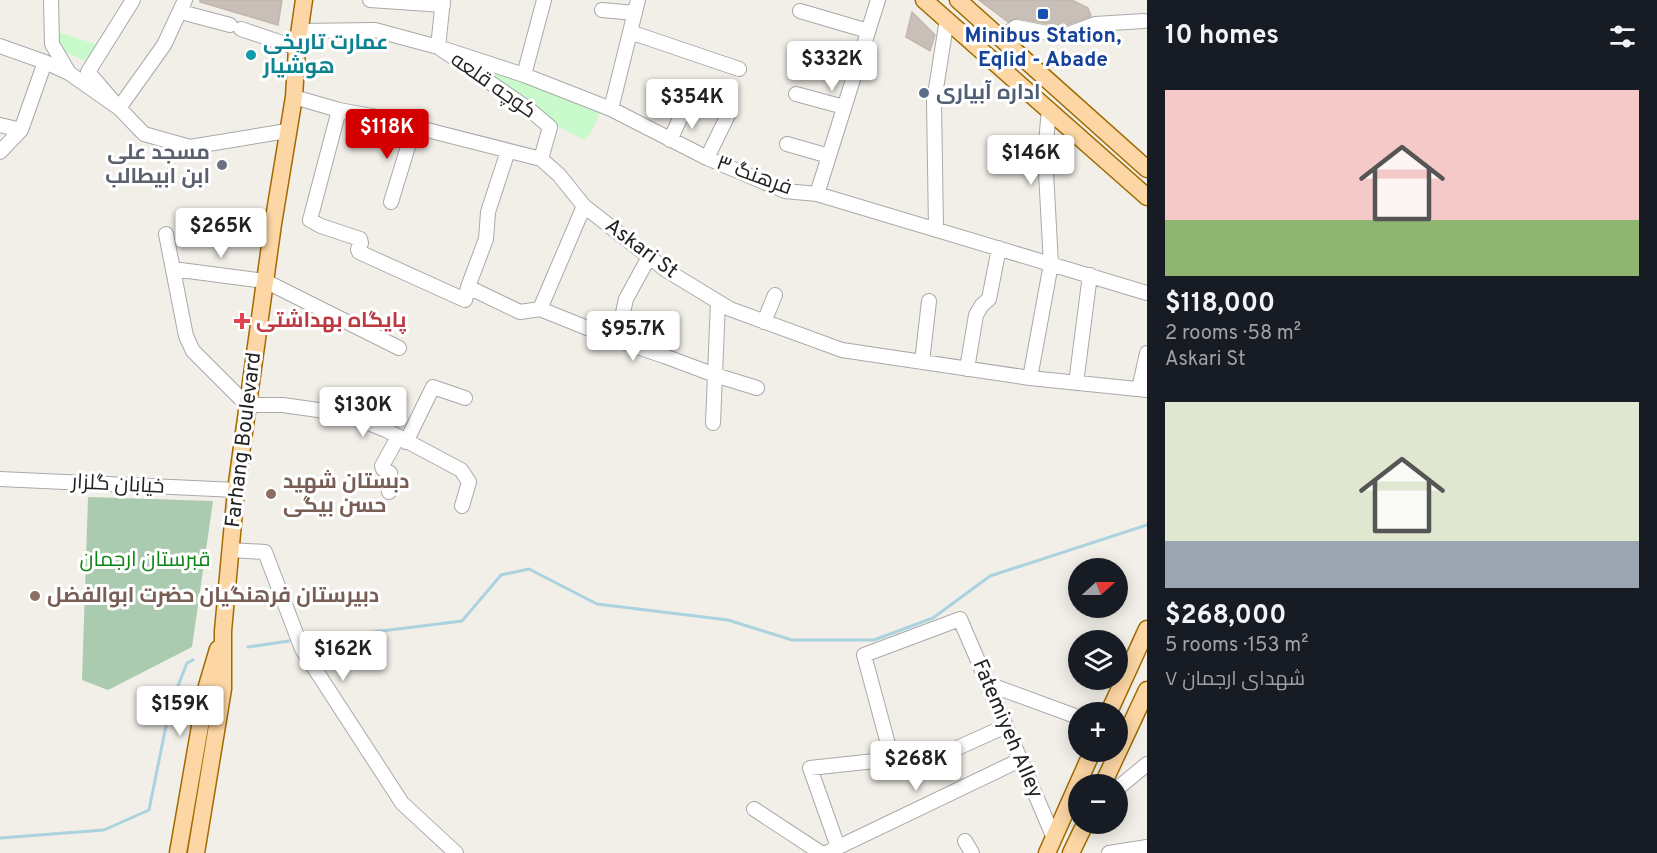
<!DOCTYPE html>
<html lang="en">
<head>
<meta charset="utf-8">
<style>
  :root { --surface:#171b24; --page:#242831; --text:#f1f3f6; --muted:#9ea1a6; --accent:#d40000 }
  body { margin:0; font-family:Overpass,Cairo,sans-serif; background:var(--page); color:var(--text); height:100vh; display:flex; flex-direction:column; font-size:22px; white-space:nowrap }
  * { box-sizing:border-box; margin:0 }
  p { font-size:20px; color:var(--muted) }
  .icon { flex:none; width:33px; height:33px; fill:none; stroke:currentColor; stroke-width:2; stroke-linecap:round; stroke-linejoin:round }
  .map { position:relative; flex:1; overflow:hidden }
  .side { display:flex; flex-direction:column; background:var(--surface); width:510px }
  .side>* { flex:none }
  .needle { width:39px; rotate:69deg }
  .controls { position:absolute; left:1068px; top:558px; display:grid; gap:12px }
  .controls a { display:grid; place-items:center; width:60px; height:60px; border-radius:50%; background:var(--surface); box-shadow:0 3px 15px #0003; font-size:30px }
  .price { position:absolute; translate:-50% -51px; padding:0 14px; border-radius:6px; background:#fff; color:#222; font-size:20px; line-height:39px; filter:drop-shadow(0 2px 3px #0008) }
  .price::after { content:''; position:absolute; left:50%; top:36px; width:18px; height:14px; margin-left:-9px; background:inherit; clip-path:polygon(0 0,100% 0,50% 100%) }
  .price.on { background:var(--accent); color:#fff }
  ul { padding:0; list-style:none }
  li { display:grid; align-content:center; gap:12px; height:318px; padding:0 18px }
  li span { display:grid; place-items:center; height:186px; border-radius:0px; color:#555 }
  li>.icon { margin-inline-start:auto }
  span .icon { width:108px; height:108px; fill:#fffc; stroke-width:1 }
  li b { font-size:26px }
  h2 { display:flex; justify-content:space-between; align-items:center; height:72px; padding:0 18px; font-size:26px }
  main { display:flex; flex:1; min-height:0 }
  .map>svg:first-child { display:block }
  .cemetery { fill:#aacbaf }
  .park { fill:#c8facc }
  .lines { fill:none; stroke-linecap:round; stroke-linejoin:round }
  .stream { stroke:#aad3df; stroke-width:3 }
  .building { fill:#c7bfb8; stroke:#c4b6ab; stroke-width:1.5 }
  .minor-casing { stroke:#a9a9a9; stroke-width:16 }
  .major-casing { stroke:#a06b00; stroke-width:19 }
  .minor { stroke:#fff; stroke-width:14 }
  .major { stroke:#fcd6a4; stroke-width:16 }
  .transit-dot { fill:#1a4fb4; stroke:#fff; stroke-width:2 }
  .culture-dot { fill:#0f9aa8; stroke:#fff; stroke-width:2 }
  .service-dot { fill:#5c6f8a; stroke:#fff; stroke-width:2 }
  .worship-dot { fill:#6b7280; stroke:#fff; stroke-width:2 }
  .health-dot { fill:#e0444e; stroke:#fff; stroke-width:2 }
  .education-dot { fill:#8d6e63; stroke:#fff; stroke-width:2 }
  .labels { text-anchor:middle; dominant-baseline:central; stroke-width:6; stroke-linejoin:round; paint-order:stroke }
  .transit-label { font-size:21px; font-weight:bold; fill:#164399; stroke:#fff }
  .culture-label { font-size:21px; font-weight:bold; fill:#0d838f; stroke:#fff; text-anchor:start }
  .street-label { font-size:21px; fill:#222; stroke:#fff }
  .service-label { font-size:21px; font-weight:bold; fill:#4e5e75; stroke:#fff; text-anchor:start }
  .worship-label { font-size:21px; font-weight:bold; fill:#5b616d; stroke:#fff; text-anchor:end }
  .health-label { font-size:21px; font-weight:bold; fill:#be3a42; stroke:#fff; text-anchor:start }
  .education-label { font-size:21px; font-weight:bold; fill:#785e54; stroke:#fff; text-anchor:start }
  .park-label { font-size:21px; fill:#0c8416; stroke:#fff }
</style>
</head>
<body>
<main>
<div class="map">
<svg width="1147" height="853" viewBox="0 0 1147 853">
  <rect width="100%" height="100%" fill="#f2efe9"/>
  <path class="cemetery" d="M88,497L213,501L192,647L108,690L82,680Z"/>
  <path class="park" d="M58,32L99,45L89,63L59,49Z
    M464,60L562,93L600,112L592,131L584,140L556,125L460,66Z"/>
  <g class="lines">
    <path class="stream" d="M309,640L462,621L501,575L529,569L597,604L728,620L792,640H874L933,618L990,576L1147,525
      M248,647L289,641
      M0,838L104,830L149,810L170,706L187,663L193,660"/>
  </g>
  <path class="building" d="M200,0H282L278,25L200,2Z
    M979,0H1072L1088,8L1091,16L1066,25H1054L1017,18L1008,22Z
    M912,12L935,35L930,51L906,37Z"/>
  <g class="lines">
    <defs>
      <path id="minor" d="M51,0L52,44L69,73
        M133,0L88,72L119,108L164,45L185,0
        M370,0L443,5
        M443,0L438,47L530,110L550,127L541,159
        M602,10L635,13
        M800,11L868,31
        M181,12L230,25
        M241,29L297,48
        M300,31L375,30L438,47L524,75L611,109L707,158L785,191L817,194L1147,293
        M630,32L739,69
        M1001,38L1016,27L1053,34H1068L1095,24L1144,21
        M0,46L45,62L69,73L119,108L144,134L190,147L287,131
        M524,75L544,0
        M796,94L844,107
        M294,97L339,110L372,116L541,159L559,175L584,206L666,270L730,309L842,350L1030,378L1147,390
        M611,109L638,0
        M339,110L310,220L321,226L360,239L361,243L358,249L359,252L465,300L468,287L486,239L488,212L508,151
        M0,125L21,130
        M670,140L686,106
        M787,144L829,156
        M0,152L21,130L45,62
        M707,158L728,115
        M817,194L878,0
        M391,202L414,127
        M243,220L273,224
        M936,229L934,101L947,19
        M166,234L186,336L193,351L247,405H283L346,414L386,430L461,470L469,482L462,506
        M173,269L265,281L399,348
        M468,287L520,312L540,309L617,340L664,356L715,375L718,302
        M540,309L584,206
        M764,322L775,295
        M617,340L626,299L649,257
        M922,362L929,301
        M967,369L976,315L982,305L989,299L999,248
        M1030,378L1051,264L1045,154L1049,109
        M1076,383L1090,275
        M1139,389L1147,353
        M713,423L715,375L757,388
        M406,442L433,387L465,398
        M0,479L236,490
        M389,492L390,473L383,469L382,466L398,437
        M230,550L265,552L302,649L402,803L456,853
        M988,684L1078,717
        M944,754L1006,726
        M1118,788L1147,764
        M754,809L821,853
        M965,841L972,853
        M838,847L810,768L884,760L888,752V744L864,655L960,619L1054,838
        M826,853L1020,760
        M1109,853L1147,847"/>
      <path id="major" d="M924,0L1147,197
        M958,0L1147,169
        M1109,712L1147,629
        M1103,784L1147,690
        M178,853L207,686L218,649
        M196,853L223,689V631L236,490L273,224L294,97L297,48L304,0
        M1047,853L1092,752
        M1071,853L1085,824"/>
    </defs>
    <use href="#minor" class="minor-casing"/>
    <use href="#major" class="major-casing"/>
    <use href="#minor" class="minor"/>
    <use href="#major" class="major"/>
  </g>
  <rect class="transit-dot" x="1037" y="8" width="12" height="12" rx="3"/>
  <circle class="culture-dot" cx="251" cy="55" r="6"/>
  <circle class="service-dot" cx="924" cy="93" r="6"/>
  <circle class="worship-dot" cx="222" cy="165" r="6"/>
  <path class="health-dot" d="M239 312h6v6h6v6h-6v6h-6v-6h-6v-6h6z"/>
  <g class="education-dot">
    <circle cx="271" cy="494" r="6"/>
    <circle cx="35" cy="596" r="6"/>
  </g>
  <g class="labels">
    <g class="transit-label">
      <text x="1043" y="36">Minibus Station,<tspan x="1043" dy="24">Eqlid - Abade</tspan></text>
    </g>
    <g class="culture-label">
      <text x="263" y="43">عمارت تاریخی<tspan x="263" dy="24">هوشیار</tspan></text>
    </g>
    <g class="street-label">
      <text transform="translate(493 86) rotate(35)">کوچه قلعه</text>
      <text transform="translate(754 176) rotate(20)">فرهنگ ۳</text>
      <text transform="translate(641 249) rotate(37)">Askari St</text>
      <text transform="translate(244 440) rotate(-83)">Farhang Boulevard</text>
      <text transform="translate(118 485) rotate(3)">خیابان گلزار</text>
      <text transform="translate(1007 729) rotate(67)">Fatemiyeh Alley</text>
    </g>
    <g class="service-label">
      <text x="936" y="93">اداره آبیاری</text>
    </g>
    <g class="worship-label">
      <text x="210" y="153">مسجد علی<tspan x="210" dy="24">ابن ابیطالب</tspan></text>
    </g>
    <g class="health-label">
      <text x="256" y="321">پایگاه بهداشتی</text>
    </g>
    <g class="education-label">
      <text x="283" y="482">دبستان شهید<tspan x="283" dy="24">حسن بیگی</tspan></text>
      <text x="47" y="596">دبیرستان فرهنگیان حضرت ابوالفضل</text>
    </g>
    <g class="park-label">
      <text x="145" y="560">قبرستان ارجمان</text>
    </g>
  </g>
</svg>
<div class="controls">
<a><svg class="needle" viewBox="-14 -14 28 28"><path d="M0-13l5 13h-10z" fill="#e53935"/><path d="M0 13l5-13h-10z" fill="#9ea1a6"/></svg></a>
<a><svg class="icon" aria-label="layers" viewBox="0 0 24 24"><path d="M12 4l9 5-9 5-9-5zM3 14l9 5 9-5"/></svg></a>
<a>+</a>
<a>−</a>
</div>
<b class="price" style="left:832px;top:92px">$332K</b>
<b class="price" style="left:692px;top:130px">$354K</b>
<b class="price on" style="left:387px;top:160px">$118K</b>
<b class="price" style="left:1031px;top:186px">$146K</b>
<b class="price" style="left:221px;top:259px">$265K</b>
<b class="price" style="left:633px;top:362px">$95.7K</b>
<b class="price" style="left:363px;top:438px">$130K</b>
<b class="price" style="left:343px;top:682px">$162K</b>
<b class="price" style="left:180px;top:737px">$159K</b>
<b class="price" style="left:916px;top:792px">$268K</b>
</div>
<section class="side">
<h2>10 homes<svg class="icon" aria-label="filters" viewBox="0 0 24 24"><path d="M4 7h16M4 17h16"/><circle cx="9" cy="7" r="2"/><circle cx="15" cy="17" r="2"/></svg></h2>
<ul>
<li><span style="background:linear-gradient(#f6c9c9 70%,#8fb573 0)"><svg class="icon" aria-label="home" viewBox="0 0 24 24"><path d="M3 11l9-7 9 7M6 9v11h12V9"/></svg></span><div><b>$118,000</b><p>2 rooms · 58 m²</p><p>Askari St</p></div></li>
<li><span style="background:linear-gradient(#dfe7d0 75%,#9aa5b1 0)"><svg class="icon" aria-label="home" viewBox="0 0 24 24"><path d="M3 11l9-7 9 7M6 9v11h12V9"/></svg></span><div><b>$268,000</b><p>5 rooms · 153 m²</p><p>شهدای ارجمان ۷</p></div></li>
</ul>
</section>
</main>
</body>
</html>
